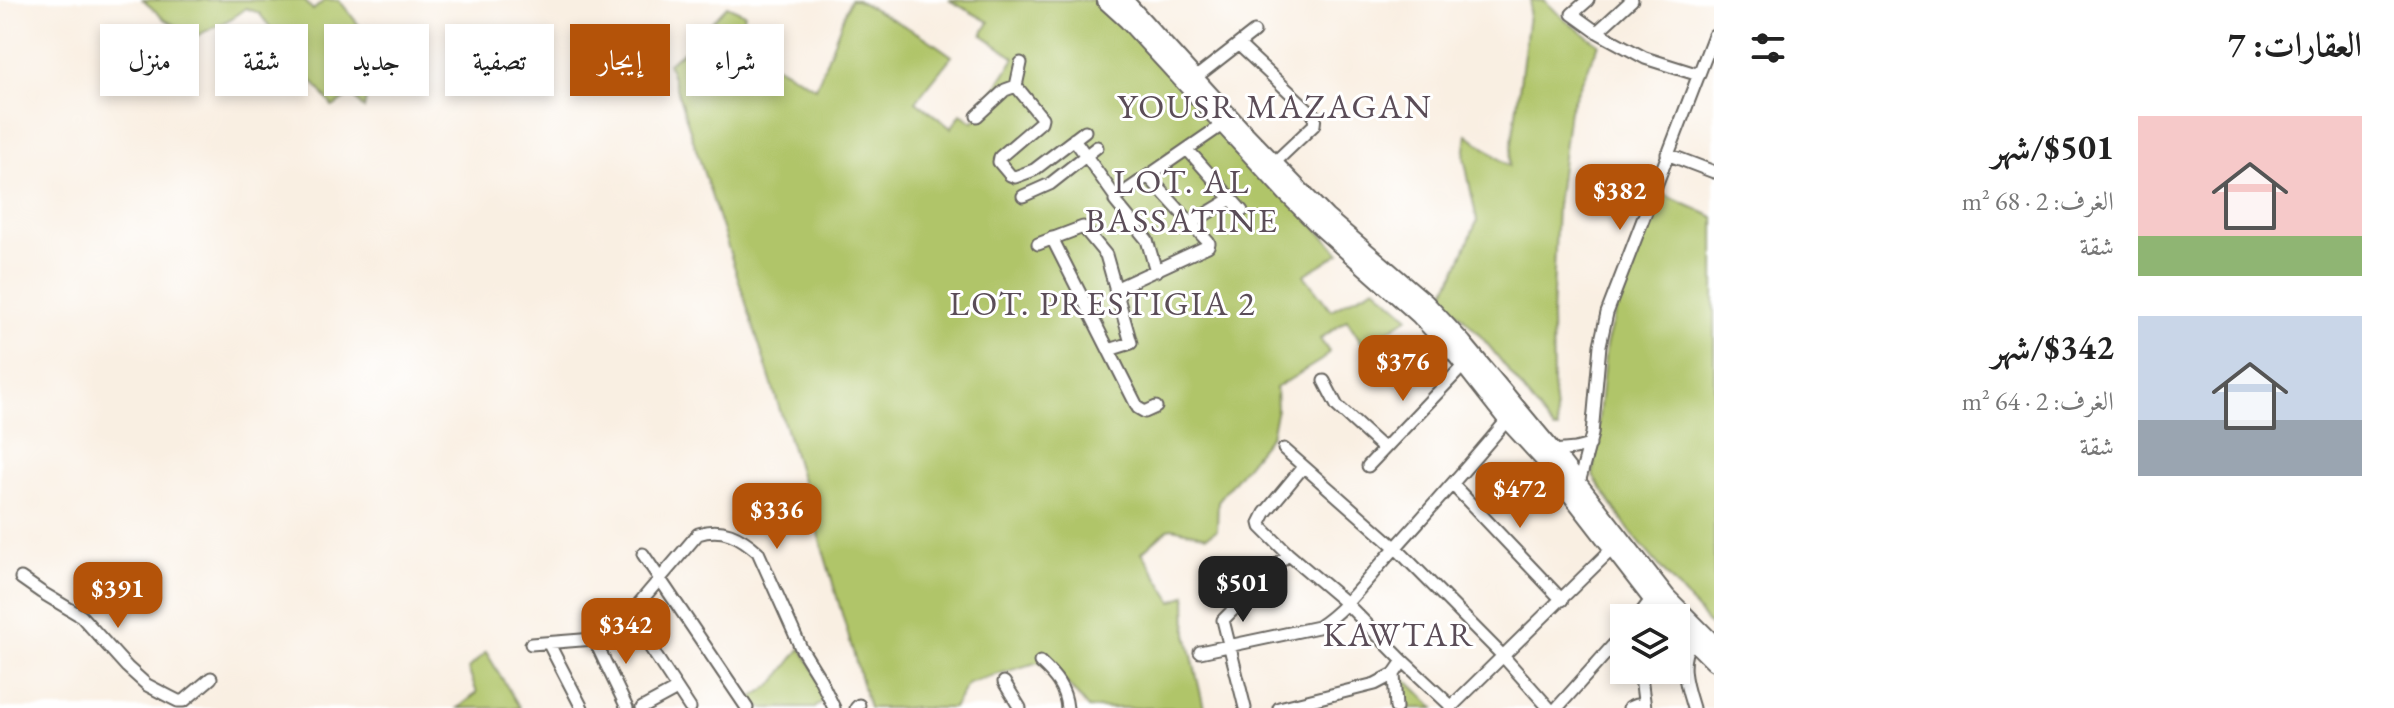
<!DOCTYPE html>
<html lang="ar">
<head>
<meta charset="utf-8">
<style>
  :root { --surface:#fff; --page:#f2f2f2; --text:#222; --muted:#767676; --accent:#b45309 }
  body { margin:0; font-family:"EB Garamond",Amiri,serif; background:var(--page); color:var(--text); direction:rtl; height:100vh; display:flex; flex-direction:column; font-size:30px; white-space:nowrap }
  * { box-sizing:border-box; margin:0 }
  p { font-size:26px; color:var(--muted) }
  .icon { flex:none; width:44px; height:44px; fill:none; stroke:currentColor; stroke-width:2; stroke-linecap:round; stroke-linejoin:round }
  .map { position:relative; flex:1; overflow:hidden; direction:ltr }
  .panel { display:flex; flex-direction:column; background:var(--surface); width:680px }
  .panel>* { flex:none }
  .guide { position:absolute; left:24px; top:24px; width:760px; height:72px; direction:rtl; display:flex; gap:16px }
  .fabs { position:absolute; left:1610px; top:604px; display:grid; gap:16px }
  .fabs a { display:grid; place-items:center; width:80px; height:80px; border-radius:0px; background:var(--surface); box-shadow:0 4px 12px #0003; font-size:40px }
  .price { position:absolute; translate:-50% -68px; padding:0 18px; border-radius:16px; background:var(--accent); color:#fff; font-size:26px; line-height:52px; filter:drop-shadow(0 2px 4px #0008) }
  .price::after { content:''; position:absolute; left:50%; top:48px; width:24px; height:18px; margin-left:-12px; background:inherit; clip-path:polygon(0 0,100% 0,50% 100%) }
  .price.current { background:#222; color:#fff }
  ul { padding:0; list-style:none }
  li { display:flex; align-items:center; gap:24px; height:200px; padding:0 32px }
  li span { display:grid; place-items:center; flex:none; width:224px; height:160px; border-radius:0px; color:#555 }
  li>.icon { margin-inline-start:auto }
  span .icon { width:96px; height:96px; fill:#fffc; stroke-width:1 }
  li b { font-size:34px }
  h2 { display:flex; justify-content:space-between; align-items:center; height:96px; padding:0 32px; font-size:34px }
  .tag { padding:0 28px; border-radius:0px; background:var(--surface); box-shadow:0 4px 12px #0003; font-size:28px; line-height:72px }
  .tag.current { background:var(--accent); color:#fff }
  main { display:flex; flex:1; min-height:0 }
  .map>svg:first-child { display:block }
  .green { fill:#b0c569; stroke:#667042; stroke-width:2 }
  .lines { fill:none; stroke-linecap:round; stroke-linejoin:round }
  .minor-casing { stroke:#696661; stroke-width:15 }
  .secondary-casing { stroke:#696661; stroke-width:20 }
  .minor { stroke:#fff; stroke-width:11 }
  .secondary { stroke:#fff; stroke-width:16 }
  .labels { text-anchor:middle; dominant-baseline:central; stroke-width:6; stroke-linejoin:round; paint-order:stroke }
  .quarter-label { font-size:34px; letter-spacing:2px; fill:#5b4d58; stroke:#fff }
</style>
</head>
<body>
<main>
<section class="panel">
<h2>العقارات: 7<svg class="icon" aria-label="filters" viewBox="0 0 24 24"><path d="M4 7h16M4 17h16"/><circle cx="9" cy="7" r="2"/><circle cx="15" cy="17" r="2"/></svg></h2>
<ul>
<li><span style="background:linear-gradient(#f6c9c9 75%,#8fb573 0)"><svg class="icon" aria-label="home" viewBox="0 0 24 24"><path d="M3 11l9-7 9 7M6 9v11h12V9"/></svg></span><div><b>$501/شهر</b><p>الغرف: 2 · 68 m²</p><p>شقة</p></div></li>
<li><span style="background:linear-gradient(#c9d6e8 65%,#9aa5b1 0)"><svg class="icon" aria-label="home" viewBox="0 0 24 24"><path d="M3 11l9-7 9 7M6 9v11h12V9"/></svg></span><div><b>$342/شهر</b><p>الغرف: 2 · 64 m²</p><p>شقة</p></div></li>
</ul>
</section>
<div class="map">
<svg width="1714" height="708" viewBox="0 0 1714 708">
  <rect width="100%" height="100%" fill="#fff"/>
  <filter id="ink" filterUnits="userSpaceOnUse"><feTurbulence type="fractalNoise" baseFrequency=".0125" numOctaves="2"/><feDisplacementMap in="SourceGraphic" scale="16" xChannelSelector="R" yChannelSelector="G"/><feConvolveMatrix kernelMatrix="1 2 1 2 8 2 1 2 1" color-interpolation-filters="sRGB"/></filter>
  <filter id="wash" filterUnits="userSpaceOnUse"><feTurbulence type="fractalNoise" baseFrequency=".006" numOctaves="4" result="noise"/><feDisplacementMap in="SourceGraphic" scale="32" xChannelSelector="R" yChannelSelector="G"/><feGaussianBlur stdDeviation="1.8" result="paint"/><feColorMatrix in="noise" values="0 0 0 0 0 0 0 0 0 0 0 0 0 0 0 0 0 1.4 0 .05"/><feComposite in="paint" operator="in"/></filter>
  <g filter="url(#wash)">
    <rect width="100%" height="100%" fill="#f9efe2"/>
    <path class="green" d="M143,0H304L313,10L325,0H339L373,43L376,53L364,109L352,94L333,107L259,13L246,8C232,21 214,26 197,36L165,20Z
      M850,0H857L925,37L952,56L916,101L951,128L961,114L973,122L1015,58L982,35L989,22L949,0H1095L1114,12L1340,253L1304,275L1331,310L1375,287L1409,317L1364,346L1347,320L1320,339L1329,352L1323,359L1276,388L1277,409L1271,435L1218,501L1217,530L1207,536L1172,528L1168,529L1142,552L1173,602L1186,595L1187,634L1204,708H1088L1065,681L1039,662L968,683L953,708H869C808,491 738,277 668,63L684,51L727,6L745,14L736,43L816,88Z
      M1531,0L1545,1L1565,20L1599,44L1569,110L1557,206L1552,317L1553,384L1558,430H1554L1548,423C1514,379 1484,333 1441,297L1455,273L1477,221L1464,157L1467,134L1509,166Z
      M1660,193L1714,217V630L1631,533L1593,476L1606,345L1617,306Z
      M801,648L829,695L815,708H747L744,703L773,684Z
      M486,652L520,708H458L477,693L468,669Z
      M1400,677H1404L1435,708H1401Z"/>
  </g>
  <g filter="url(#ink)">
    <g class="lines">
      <defs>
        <path id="minor" d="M1588,0L1572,14L1597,32L1645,58L1699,75
          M1597,32L1632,0
          M1239,45L1315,116L1314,125L1274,163
          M1021,63L1016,86L1042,118L1041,122L1000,157L999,162L1010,175L1015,177L1034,170L1085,131
          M1195,78L1254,32
          M977,116L1005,90L1016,86
          M1074,139L1116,198
          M1187,149L1242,211
          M1667,154L1714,172
          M1023,196L1050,184L1097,147
          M1191,223L1231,199
          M1052,238L1138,408L1145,412L1156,407
          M1038,244L1083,227L1106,255L1131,343L1109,350
          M1156,271L1147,240L1115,201L1116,198L1222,125
          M1115,289L1208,246L1209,243L1148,176
          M1324,381L1337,406L1384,449
          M1284,449L1395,547L1502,655L1549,708
          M1553,451L1575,449L1590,445
          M1368,466L1464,365
          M1303,467L1265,513L1260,523L1261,527L1288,554L1346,603L1403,661
          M1579,483L1592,434L1600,345L1607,313L1714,35
          M1453,485L1562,600
          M643,554L747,708
          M21,578L41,592L81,616L127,667L147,685L170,697L178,701H184L211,678
          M629,615L690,708
          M1637,618L1656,593
          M594,639L627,708
          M1691,641C1678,663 1686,685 1693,708
          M531,644L594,639L611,633L629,615L698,534C722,526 740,536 758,552L801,648L820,679L834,708
          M549,644L582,708
          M1200,652L1318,627C1345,610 1366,580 1388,556C1428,511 1469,466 1507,420
          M1040,662C1055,676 1065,687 1067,708
          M1640,670L1645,708
          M1394,674L1396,708
          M1004,682L1020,708
          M642,708L677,689
          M856,708L859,705
          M1245,708L1223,620L1288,554
          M1279,708L1375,684L1394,674L1403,661L1451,706
          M1450,708L1613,548
          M1557,708L1624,633
          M1629,708L1636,705"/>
        <path id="secondary" d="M1105,0L1127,20L1286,193L1318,225L1419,315L1456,355L1507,420L1544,460L1651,598L1670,618
          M1124,0L1241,129L1326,217L1425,302L1463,343L1553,451L1667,597L1714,644
          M1676,624L1714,662"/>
      </defs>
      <use href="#minor" class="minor-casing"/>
      <use href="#secondary" class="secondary-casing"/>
      <use href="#minor" class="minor"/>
      <use href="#secondary" class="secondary"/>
    </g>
  </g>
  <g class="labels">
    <g class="quarter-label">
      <text x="1275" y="106">YOUSR MAZAGAN</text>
      <text x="1182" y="181">LOT. AL<tspan x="1182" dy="39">BASSATINE</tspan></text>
      <text x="1103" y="303">LOT. PRESTIGIA 2</text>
      <text x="1399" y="634">KAWTAR</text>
    </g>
  </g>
</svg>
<div class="fabs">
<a><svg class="icon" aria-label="layers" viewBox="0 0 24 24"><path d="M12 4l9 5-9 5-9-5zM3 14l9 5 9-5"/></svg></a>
</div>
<b class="price" style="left:1620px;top:232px">$382</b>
<b class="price" style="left:1403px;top:403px">$376</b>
<b class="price" style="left:1520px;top:530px">$472</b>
<b class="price" style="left:777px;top:551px">$336</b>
<b class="price current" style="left:1243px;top:624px">$501</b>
<b class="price" style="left:118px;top:630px">$391</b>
<b class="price" style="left:626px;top:666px">$342</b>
<div class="guide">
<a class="tag">شراء</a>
<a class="tag current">إيجار</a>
<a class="tag">تصفية</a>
<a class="tag">جديد</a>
<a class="tag">شقة</a>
<a class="tag">منزل</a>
</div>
</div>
</main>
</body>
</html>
